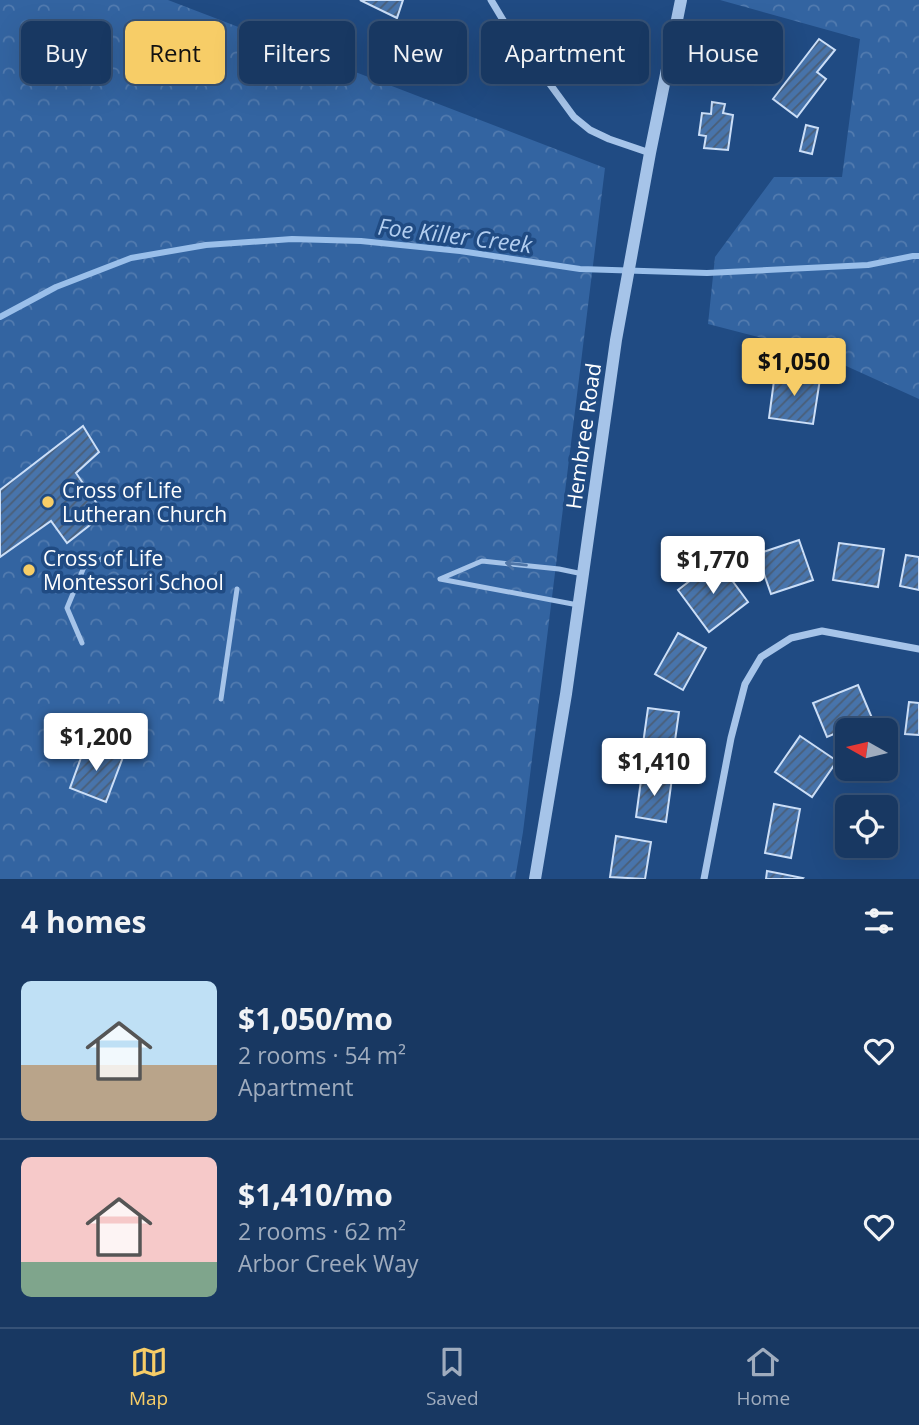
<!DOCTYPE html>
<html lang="en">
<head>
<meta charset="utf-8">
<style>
  :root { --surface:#183862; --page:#213f68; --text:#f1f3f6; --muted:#9facbe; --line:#365277; --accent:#f7cd67 }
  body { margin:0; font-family:"Open Sans",sans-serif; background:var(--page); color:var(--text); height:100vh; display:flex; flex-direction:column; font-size:26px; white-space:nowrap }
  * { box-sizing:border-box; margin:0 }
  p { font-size:23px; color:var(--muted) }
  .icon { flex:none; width:38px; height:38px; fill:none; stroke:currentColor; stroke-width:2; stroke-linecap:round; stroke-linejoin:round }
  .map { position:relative; height:879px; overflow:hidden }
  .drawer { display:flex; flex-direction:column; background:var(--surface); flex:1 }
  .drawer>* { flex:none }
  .guide { position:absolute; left:21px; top:21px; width:878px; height:63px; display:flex; gap:14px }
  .needle { width:46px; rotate:278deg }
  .tools { position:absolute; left:835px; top:718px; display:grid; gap:14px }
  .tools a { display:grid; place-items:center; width:63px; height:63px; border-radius:10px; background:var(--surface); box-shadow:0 7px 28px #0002,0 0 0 2px var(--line); font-size:35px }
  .price { position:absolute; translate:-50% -60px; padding:0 16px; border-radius:7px; background:#fff; color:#222; font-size:23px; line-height:46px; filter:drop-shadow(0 2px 4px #0008) }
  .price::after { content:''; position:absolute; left:50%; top:42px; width:21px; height:16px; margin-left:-10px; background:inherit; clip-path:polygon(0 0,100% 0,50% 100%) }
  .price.on { background:var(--accent); color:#111 }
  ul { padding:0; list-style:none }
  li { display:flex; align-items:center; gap:21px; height:175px; padding:0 21px }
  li+li { border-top:2px solid var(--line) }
  li span { display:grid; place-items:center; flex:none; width:196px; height:140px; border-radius:10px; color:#555 }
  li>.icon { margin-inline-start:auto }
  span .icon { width:84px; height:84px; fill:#fffc; stroke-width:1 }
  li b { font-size:30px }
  h2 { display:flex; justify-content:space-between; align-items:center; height:84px; padding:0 21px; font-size:30px }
  .chip { padding:0 24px; border-radius:10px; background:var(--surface); box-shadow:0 7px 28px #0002,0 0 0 2px var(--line); font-size:24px; line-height:63px }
  .chip.on { background:var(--accent); color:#111 }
  .dock { display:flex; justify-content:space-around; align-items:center; height:98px; border-top:2px solid var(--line); background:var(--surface); font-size:19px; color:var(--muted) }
  .dock a { display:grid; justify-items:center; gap:4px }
  .dock .on { color:var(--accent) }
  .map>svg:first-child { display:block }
  .forest { fill:url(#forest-crowns) }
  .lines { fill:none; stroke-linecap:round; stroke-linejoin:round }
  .stream { stroke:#9abfea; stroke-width:6 }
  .building { fill:url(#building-hatch); stroke:#cbdef7; stroke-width:2 }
  .service { stroke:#a6c4e9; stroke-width:5 }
  .minor { stroke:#a6c4e9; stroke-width:7 }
  .tertiary { stroke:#a6c4e9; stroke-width:12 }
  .oneway { stroke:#4f75a7 }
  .poi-dot { fill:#f7cd67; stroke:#204b83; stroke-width:2.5 }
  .labels { text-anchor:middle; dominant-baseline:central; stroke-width:7; stroke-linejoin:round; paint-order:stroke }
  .street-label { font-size:21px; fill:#fff; stroke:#204b83 }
  .poi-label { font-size:21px; fill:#fff; stroke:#204b83; text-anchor:start }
  .water-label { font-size:23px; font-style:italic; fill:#b2cef0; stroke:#204b83 }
</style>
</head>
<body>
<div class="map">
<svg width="919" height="879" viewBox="0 0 919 879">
  <defs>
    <pattern id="forest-crowns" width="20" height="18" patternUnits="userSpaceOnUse" patternTransform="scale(1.75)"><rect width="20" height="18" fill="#3364a1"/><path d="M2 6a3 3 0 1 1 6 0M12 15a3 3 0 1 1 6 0" fill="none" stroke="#527baf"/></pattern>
    <pattern id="building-hatch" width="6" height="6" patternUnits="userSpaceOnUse" patternTransform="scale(1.75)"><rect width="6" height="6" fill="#4874ab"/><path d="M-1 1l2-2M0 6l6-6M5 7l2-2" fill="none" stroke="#4a5e77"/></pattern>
  </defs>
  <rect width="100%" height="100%" fill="#204b83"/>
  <path class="forest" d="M0,0H168L605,168L523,832L515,879H0Z
    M720,0H919V399L813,351L708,324L715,257L774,177H842L860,39Z"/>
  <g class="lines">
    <path class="stream" d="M0,317L56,287L131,258L206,245L292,239L361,241L460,251L580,269L707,273L868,265L913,256H919"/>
  </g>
  <path class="building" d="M360,0H403L397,18Z
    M819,39L835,50L817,72L826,79L797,117L773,99Z
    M712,102L725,104L723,113L733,115L728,150L704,148L706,136L699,135L702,113L711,114Z
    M806,125L818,128L812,154L800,151Z
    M775,373L820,379L813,424L769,418Z
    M83,426L99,452L76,473L104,514L67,543L51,521L0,557V490Z
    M799,540L813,580L771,594L757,554Z
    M839,543L884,549L878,587L833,580Z
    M906,555L919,557V590L900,586Z
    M717,560L748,602L709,632L678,590Z
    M678,633L706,648L683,690L655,674Z
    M858,685L872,718L827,737L813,703Z
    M909,702L919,703V735L905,734Z
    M648,708L679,712L673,755L642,751Z
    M800,736L837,761L812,797L775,772Z
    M86,744L123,757L106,802L70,788Z
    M642,773L672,778L666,822L636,817Z
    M774,804L800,809L791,858L765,853Z
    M616,836L651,842L645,879L610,877Z
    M767,871L803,878L802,879H766Z"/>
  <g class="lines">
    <path class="service" d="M440,579L482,561L559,569L583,574
      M440,579L578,605
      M82,643L67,608L84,567L121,550
      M221,699L237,589"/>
    <path class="minor" d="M491,0L503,20L574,117L590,130L609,139L650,153
      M704,879L731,738L745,684L761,657L791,638L822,631L919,649"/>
    <path class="tertiary" d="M535,879L566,694L616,340L650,153L681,0"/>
  </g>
  <defs><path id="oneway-shaft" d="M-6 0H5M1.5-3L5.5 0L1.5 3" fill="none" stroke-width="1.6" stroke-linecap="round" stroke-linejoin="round" transform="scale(1.75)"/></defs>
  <use class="oneway" href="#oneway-shaft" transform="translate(516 564) rotate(-174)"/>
  <g class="poi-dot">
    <circle cx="48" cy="502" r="7"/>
    <circle cx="29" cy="570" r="7"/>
  </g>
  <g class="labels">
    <g class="street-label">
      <text transform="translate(583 436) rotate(-82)">Hembree Road</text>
    </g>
    <g class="poi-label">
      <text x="62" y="490">Cross of Life<tspan x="62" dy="24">Lutheran Church</tspan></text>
      <text x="43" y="558">Cross of Life<tspan x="43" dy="24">Montessori School</tspan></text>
    </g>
    <g class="water-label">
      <text transform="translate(455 235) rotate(7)">Foe Killer Creek</text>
    </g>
  </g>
</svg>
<div class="tools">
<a><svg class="needle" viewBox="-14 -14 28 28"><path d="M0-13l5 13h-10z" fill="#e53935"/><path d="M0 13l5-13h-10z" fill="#9facbe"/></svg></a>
<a><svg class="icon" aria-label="locate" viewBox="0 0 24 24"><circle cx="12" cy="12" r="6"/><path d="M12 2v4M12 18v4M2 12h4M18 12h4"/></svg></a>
</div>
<b class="price on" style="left:794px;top:398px">$1,050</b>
<b class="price" style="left:713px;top:596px">$1,770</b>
<b class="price" style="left:96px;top:773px">$1,200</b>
<b class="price" style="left:654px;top:798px">$1,410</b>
<div class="guide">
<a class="chip">Buy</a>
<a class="chip on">Rent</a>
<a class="chip">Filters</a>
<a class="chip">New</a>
<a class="chip">Apartment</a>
<a class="chip">House</a>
</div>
</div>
<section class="drawer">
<h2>4 homes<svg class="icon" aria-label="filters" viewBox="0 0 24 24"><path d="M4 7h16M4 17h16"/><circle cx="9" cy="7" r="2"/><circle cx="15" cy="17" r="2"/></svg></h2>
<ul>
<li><span style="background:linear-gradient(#bfe0f5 60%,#b9a48a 0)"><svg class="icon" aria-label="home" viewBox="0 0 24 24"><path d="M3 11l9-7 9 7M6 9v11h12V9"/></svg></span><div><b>$1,050/mo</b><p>2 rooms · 54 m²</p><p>Apartment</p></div><svg class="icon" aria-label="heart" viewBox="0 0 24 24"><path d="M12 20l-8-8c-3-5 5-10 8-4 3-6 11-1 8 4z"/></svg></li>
<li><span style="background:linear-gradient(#f6c9c9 75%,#7fa58c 0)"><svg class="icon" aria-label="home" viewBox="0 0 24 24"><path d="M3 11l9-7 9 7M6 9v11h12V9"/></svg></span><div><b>$1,410/mo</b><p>2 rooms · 62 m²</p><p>Arbor Creek Way</p></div><svg class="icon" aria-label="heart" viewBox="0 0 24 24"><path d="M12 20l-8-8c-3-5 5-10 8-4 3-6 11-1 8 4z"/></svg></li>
</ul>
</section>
<nav class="dock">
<a class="on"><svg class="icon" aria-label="map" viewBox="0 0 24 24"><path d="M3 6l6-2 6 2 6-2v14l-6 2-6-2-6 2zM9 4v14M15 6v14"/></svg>Map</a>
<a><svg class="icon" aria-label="saved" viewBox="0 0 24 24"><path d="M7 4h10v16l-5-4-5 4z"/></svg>Saved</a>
<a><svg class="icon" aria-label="home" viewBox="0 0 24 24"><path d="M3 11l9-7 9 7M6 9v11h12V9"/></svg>Home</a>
</nav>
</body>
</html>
